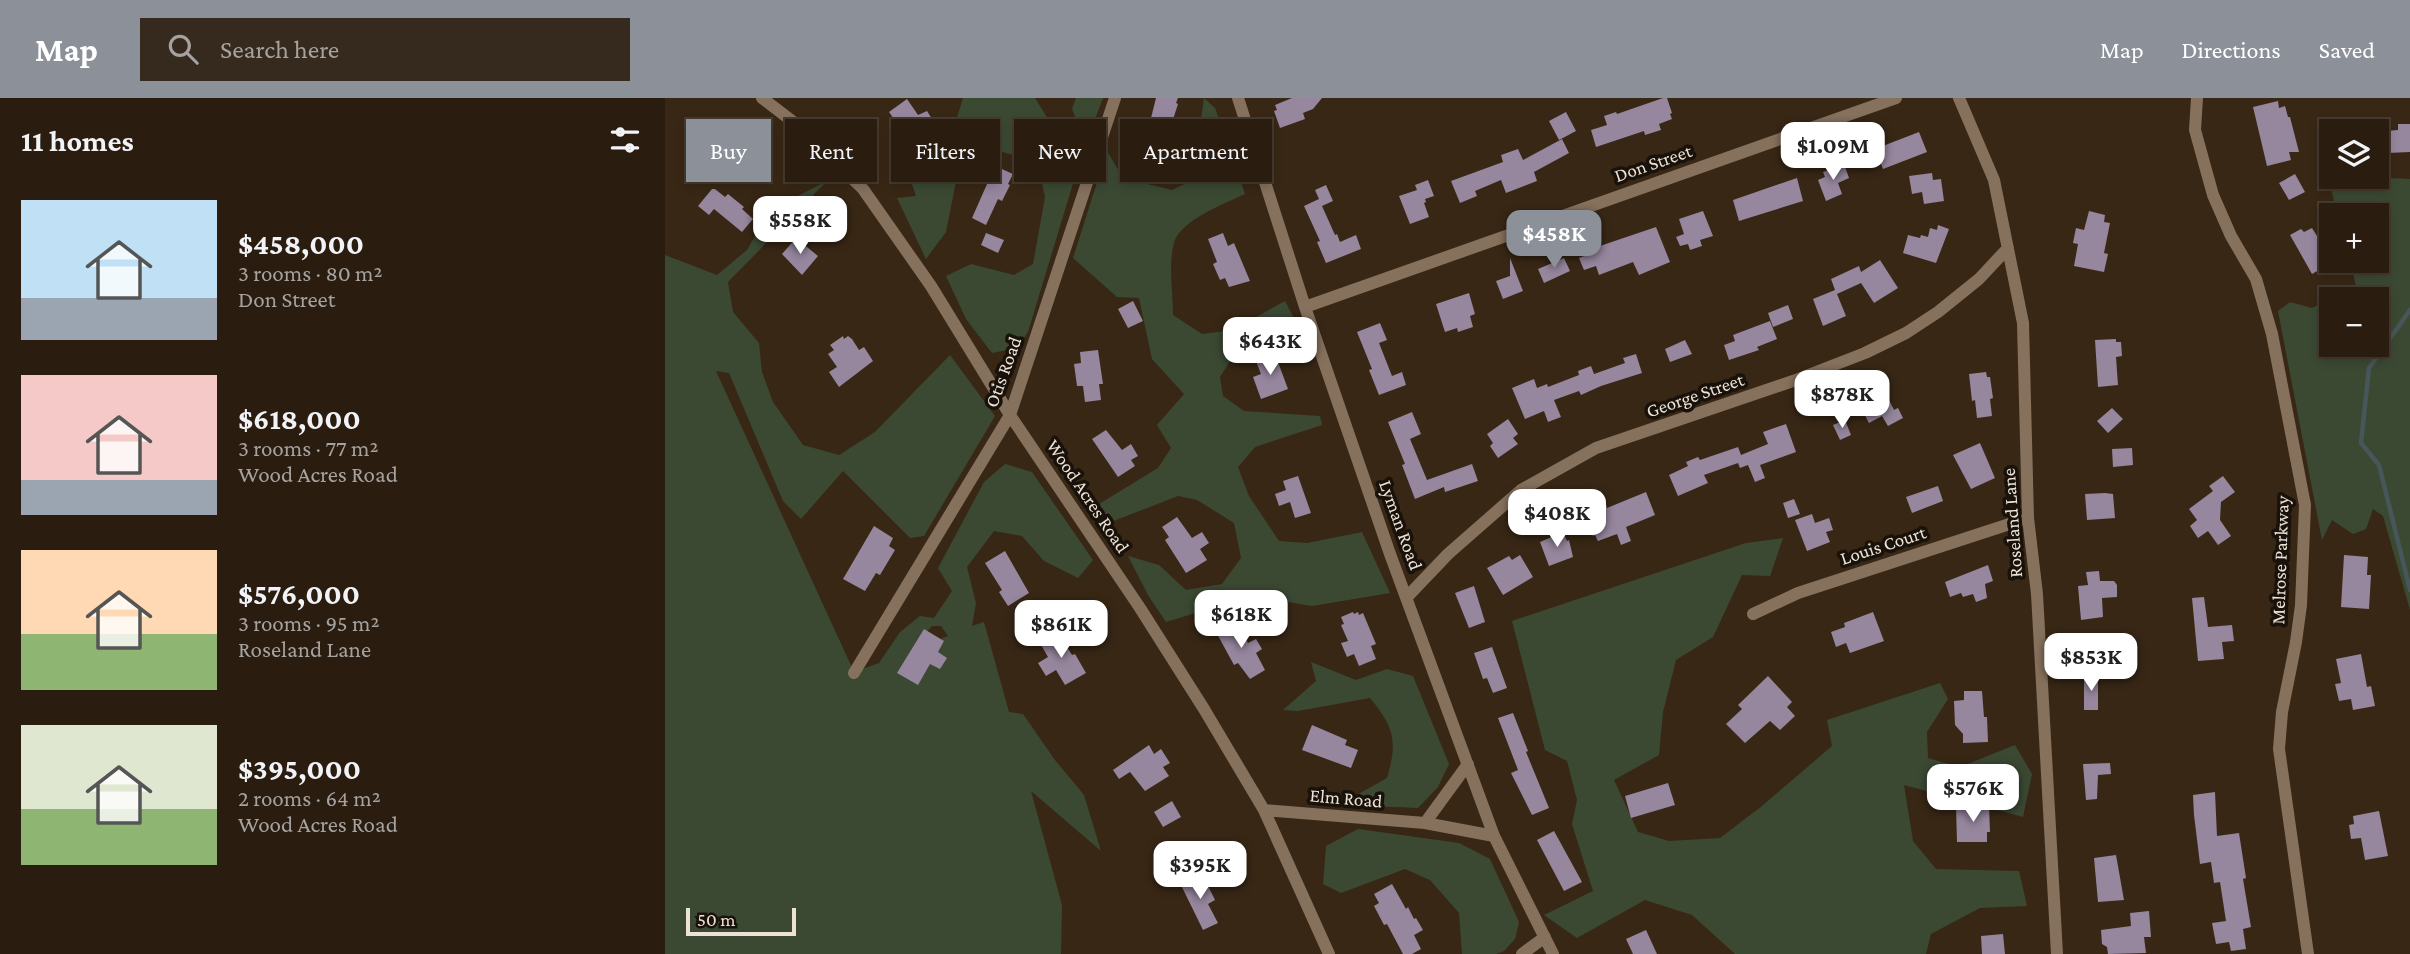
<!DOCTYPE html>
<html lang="en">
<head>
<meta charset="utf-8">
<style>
  :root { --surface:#2a1d10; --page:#362a1e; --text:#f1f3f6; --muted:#a5a29f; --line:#463b30; --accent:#8c9099 }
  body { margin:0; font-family:"Crimson Pro",serif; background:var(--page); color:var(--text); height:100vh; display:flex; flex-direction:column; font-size:26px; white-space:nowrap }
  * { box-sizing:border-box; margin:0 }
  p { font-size:23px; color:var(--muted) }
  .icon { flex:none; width:38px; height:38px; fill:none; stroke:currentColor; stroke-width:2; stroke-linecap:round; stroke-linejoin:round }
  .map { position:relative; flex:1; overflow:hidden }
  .details { display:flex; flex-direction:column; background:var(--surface); width:665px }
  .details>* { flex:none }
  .guide { position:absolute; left:21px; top:21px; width:665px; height:63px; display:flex; gap:14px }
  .buttons { position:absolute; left:1654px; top:21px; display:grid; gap:14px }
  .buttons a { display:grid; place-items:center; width:70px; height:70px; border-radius:0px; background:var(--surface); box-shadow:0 4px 10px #0003,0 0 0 2px var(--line); font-size:35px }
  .scale { position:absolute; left:21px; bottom:18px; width:110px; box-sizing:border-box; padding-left:7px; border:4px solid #ede2d7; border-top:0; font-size:19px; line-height:24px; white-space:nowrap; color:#ede2d7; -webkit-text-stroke:5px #19120a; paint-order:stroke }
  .price { position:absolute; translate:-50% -60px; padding:0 16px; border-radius:14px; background:#fff; color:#222; font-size:23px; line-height:46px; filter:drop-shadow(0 2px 4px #0008) }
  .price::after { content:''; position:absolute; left:50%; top:42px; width:21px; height:16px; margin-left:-10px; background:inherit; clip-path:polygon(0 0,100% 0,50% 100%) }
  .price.selected { background:var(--accent); color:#fff }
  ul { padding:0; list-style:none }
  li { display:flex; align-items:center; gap:21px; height:175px; padding:0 21px }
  li span { display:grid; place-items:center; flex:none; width:196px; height:140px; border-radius:0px; color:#555 }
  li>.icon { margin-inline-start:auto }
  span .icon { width:84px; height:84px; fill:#fffc; stroke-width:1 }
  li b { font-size:30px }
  h2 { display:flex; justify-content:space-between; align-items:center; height:84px; padding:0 21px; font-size:30px }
  .pill { padding:0 24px; border-radius:0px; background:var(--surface); box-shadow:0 4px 10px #0003,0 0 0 2px var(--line); font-size:24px; line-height:63px }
  .pill.selected { background:var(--accent); color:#fff }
  header { display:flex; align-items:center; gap:42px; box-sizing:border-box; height:98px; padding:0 35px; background:var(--accent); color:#fff }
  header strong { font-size:33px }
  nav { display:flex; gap:38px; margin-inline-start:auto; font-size:24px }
  .search { width:490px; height:63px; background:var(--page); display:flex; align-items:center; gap:18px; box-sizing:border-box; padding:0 24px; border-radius:0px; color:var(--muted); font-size:26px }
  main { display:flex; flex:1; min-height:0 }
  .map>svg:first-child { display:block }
  .green { fill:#3b4933; fill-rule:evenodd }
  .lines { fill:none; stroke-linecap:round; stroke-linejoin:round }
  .stream { stroke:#475658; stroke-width:4.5 }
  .building { fill:#96869e }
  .minor { stroke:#86715d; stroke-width:12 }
  .labels { text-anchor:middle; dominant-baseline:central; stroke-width:7; stroke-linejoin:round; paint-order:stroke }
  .street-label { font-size:19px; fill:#ede2d7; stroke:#19120a }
</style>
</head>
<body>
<header>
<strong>Map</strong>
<div class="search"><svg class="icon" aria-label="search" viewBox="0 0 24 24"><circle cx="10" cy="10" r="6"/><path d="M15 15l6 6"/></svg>Search here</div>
<nav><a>Map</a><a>Directions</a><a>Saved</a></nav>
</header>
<main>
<section class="details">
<h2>11 homes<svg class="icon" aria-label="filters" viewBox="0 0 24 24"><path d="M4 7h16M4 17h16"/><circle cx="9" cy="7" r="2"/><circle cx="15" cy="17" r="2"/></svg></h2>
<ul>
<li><span style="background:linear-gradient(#bfe0f5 70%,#9aa5b1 0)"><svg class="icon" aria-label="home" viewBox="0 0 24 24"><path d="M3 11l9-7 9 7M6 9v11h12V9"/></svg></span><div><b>$458,000</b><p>3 rooms · 80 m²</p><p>Don Street</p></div></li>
<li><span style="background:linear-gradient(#f6c9c9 75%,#9aa5b1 0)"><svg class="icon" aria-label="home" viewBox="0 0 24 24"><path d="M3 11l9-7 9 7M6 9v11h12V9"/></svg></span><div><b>$618,000</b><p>3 rooms · 77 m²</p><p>Wood Acres Road</p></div></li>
<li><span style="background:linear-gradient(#ffd9b3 60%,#8fb573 0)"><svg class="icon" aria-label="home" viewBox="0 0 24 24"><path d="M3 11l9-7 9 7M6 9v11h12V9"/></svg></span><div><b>$576,000</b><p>3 rooms · 95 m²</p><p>Roseland Lane</p></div></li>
<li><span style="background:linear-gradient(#dfe7d0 60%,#8fb573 0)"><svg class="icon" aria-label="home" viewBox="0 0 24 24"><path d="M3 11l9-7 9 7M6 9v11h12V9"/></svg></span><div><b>$395,000</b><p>2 rooms · 64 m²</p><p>Wood Acres Road</p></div></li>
</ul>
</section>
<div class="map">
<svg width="1745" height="856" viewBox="0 0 1745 856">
  <rect width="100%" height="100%" fill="#382715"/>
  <path class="green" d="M298,0H370L413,69L363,234L352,250L327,255L301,221L281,178L306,166L349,177L368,166L380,99L372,64L331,52L299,64L290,88L281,134L261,161L232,100L251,98L242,72L265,70L284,46Z
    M411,0H438L421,45L407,11Z
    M539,0L550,10L580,96C561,105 515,122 509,145C503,167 508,194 508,217L537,236L568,232L620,203L632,226L569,257L555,279L558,298L579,313L655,318L657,327L590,349L573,369L584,398L614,443L642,445L697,434L725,495L647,508L587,498L501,524L483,497L463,458L494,467L521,492L557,486L576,460L569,425L532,402L513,398L446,424L434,406L493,370L506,350L492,327L519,296L487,261L474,200L452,199L408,160L442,53L458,80L507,92L532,80L545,67L536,21Z
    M1662,77L1745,81V512L1718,418L1708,411L1701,431L1688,436L1667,422L1657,442L1613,213L1625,204L1647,210L1691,188L1685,163H1712V117H1673ZM1666,201H1712V247H1666Z
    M162,83L63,184L68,214L94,245L97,274L108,304L138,347L174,357L210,334L285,257L330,318L259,438L245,440L178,373L136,421L118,403L64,275L51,273L189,574L214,565L235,534L255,518L269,520L287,493L273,470L319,384L340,366L367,374L428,462L413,480L379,463L357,438L329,433L302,469L311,505L307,528L319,524L344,614L358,616L390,662L419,697L436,753L366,693L397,807L396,856H0V157L52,177L82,152L105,112ZM267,528H276L283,538L246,552Z
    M1118,440L1105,478L1077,477L1048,539L1011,562L998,614L994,657L949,682L973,734L1004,743L1055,740L1097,708L1167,648L1162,622L1275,585L1283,601L1262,634L1263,660L1295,669L1350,647L1367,676L1358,719L1239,687L1248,743L1271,771L1354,773L1362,808L1315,810L1266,836L1261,856H1070L1027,817L980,802L912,840L879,817L928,793L907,726L912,702L902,663L880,652L847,523L1081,445Z
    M646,564L691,582L722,571L748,578L784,666L773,689L753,710L684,707L690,698L722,680C733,643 729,629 705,600L633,613L618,612L651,583Z
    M693,731L794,745L825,761L854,824L850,841L839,853L831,856H797L794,815L765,782L740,771L676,795L658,786L661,748Z"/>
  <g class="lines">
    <path class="stream" d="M1745,212L1704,270L1696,345L1714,367L1745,492"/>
  </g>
  <path class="building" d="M491,0H513L511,5L513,6L503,37L514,40L508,56L485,49L492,27L485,24Z
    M627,0H657L648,11L638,15L640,21L615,30L609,13L612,12L610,7Z
    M998,0H1002L1007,15L1005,16L1007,21L994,26L996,32L980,37L979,33L931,49L926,32L942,27L939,18L951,14L952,16Z
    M242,1L253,17L262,13L274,32L249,50L224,14Z
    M1613,3L1614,10L1620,8L1623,19H1625L1634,54H1624L1626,62L1602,68L1588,9Z
    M901,14L911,33L894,42L884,23Z
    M1733,26H1745V54L1722,55L1721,33L1733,32Z
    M1254,34L1262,54L1218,71L1210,51Z
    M897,41L904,55L869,74L872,83L841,95L836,82L810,93L812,98L795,105L786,83L838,64L836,57L853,51L858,62Z
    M1179,66L1184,80L1173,85L1177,96L1161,103L1153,82L1160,79L1158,74Z
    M330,68L348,76L343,86L345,87L337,103L333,101L321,127L307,120Z
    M1267,75L1268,82L1276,81L1279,103L1259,106L1257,94L1247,96L1244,78Z
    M1630,76L1640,94L1624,102L1614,85Z
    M1132,80L1138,103L1074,123L1068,102Z
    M763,82L769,98L760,101L761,104L759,105L764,119L745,126L734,98L752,92L750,87Z
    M661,87L668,103L657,108L670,137L672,136L675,144L691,137L696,151L661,165L652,144L655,143L639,108L654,101L650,92Z
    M47,91H50L60,99L63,96L79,109L77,111L88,121L77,134L49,111L44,117L33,108Z
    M1038,113L1048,138L1035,142L1037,148L1025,152L1023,146L1015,148L1011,139L1019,136L1014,121Z
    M1424,113L1440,117L1439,124L1445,125L1439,155L1443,156L1439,174L1409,168L1413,146L1408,145L1411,130L1419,132Z
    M1273,127L1284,131L1271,165L1238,155L1243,137L1255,140L1256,137L1263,139L1265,130L1272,132Z
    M991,129L1005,164L974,177L968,164L934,177L931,168L919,172L914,160L927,155L926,151Z
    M1647,130L1668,164L1647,176L1625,137L1636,131L1639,134Z
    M321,135L339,142L333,155L316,147Z
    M558,135L563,148L569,145L585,183L564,189L560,180L555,182L548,166L552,164L543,141Z
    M131,140L153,158L137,177L117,156Z
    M845,160L858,193L838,201L831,183L845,178Z
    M899,160L905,173L879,185L873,171Z
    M1215,162L1233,190L1209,205L1196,185L1172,196L1181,218L1158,228L1148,201L1170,192L1166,181L1194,168L1196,174Z
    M804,195L810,216L805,218L808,229L793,234L792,230L780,234L771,206Z
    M468,203L478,223L463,230L453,211Z
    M1123,207L1128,221L1108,229L1103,215Z
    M1105,223L1112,241L1092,249L1094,252L1064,262L1059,247L1070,243L1068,237Z
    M715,225L722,242L714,245L727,278L737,274L741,287L714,297L704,272L707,271L692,234Z
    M178,238L179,241L183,238L187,241L194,252L199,249L208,263L174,289L164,274L172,269L163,256L169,252L165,247Z
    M1451,241V244H1456L1457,258L1451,259L1453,287L1433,289L1430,242Z
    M1020,242L1027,256L1005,264L1000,251Z
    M433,252L438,286H434L436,302L420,304L418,288H412L409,266L416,265L415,254Z
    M610,256L623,291L596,301L588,279L596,276L591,263Z
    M971,256L977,275L936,288L916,297L914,293L889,302L896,319L883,324L879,313L860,321L847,290L869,281L872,290L882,286L883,289L914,277L913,273L926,268L929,276L960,265L958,260Z
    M1321,274L1322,279H1325L1328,300L1325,301L1327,318L1312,320L1310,302L1307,303L1304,276Z
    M1213,294L1216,298L1221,296L1229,312L1233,310L1238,320L1223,328L1217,318L1204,325L1193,304Z
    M1447,310L1458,321L1443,335L1432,323Z
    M747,314L756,336L745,341L762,382L807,366L813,383L780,394L779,389L750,401L737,367L740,366L723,324Z
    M843,321L853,336L848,340L853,346L833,360L825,348L828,345L822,336Z
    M1180,322L1186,337L1175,342L1168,327Z
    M1121,326L1131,354L1095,367L1100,380L1090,384L1083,367L1075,370L1073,365L1039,377L1043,385L1013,398L1004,377L1023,368L1021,364L1033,359L1035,362L1073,349L1076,357L1103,346L1098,334Z
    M441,332L457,352L466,346L473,358L466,362L470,368L453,379L427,341Z
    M1315,345L1330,380L1306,391L1288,357Z
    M1467,350L1468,367L1448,369L1447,351Z
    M633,378L646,415L630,420L625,404L614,408L610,396L621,392L618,383Z
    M1558,378L1570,394L1556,404L1555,422L1566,438L1553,447L1543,433L1533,440L1525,428L1532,422L1524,411L1548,393L1544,388Z
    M1273,388L1278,403L1247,415L1241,399Z
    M981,394L990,417L961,429L966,443L956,447L952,436L933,443L930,437L928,438L919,412L940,403L942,410Z
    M1440,395L1448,396L1450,420L1422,422L1420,396Z
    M1129,401L1135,416L1123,420L1118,405Z
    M1147,416L1150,425L1164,420L1168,432L1161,434L1165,444L1142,453L1130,422Z
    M512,419L527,440L537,434L544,445L535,451L542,462L521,475L500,442L504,439L497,429Z
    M209,428L228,440L224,448L230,452L215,477L211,475L200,493L178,481Z
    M898,434L902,443L904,442L908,459L884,468L875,444Z
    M340,453L364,495L343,508L334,494L337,492L320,465Z
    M855,457L868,479L838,497L822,470L844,458L847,462Z
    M1679,457L1703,459L1702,477H1706L1704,511L1676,509Z
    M1323,467L1328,483L1320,486L1322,500L1311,504L1308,496L1298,499L1296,495L1285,499L1280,484Z
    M1434,473L1435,483H1449L1452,487V499L1437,500L1438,519L1416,522L1413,488L1423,487L1421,474Z
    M809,488L820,524L804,530L790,495Z
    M1539,499L1543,529L1567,527L1569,543L1557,544L1559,561L1533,563L1527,500Z
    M688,514L689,516L693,514L694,517L698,515L711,546L706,548L711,561L694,568L689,556L682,559L676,545L683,543L676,527L679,526L676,519Z
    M1208,514L1219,543L1185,555L1181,545L1171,549L1166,534L1180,529L1179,525Z
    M571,523L583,545L591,541L597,551L591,555L600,572L585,581L573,565L569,567L551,534Z
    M259,531L279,543L273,554L282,560L275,571L265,566L253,587L232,575Z
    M393,534L407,557L410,556L421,575L400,587L391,572L381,578L373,565L383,559L375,545Z
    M827,549L842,590L828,595L822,580L818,581L809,555Z
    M1696,556L1702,589L1706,588L1710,608L1688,612L1686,601L1674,603L1670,586L1676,585L1671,561Z
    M1103,578L1127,604L1122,609L1130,618L1115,632L1105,623L1080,645L1061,626L1077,611L1073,607Z
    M1419,578H1433V612H1419Z
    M1299,593H1317L1319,619H1322L1323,644L1298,645V636L1290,627L1289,603L1299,602Z
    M848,615L863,653L861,654L884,710L867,717L846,675L853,672L833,620Z
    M647,627L682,642L680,647L693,652L686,670L637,652Z
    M484,647L489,656L496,651L505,665L498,669L504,678L480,693L465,674L454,681L448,672Z
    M1445,665L1446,676L1433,677L1432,701L1421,702L1418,666Z
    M1003,685L1010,707L966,720L960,698Z
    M1550,694L1552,738L1574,735L1581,780L1578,781L1586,829L1578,831L1581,851L1566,853L1564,844L1551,846L1547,825L1561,823L1555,784L1549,785L1546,764L1535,766L1529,717L1528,697Z
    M507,703L516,719L498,729L489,714Z
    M1324,708L1325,734H1322V744H1292L1291,709Z
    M1714,713L1723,758L1700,762L1696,740L1686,741L1684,727L1689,726L1688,718Z
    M889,733L917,784L899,793L872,742Z
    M1451,757L1459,802L1433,804L1429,760Z
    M529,777L534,787L541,784L550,802L543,806L553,825L538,832L515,785Z
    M727,786L741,811L743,809L749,821L751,820L758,832L749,837L756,851L747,856H738L722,826L719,827L709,808L714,805L709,796Z
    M1484,813L1486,839H1479L1481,855L1443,856L1442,849L1437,846L1436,832L1466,828L1465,815Z
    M981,832L992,856H968L961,841Z
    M1338,836L1340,856H1317L1316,838Z"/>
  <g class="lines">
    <path class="minor" d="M97,0L131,26L198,91L266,188L345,317L475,510L539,611L599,712L664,856
      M573,0L640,209L725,456L829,738L888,856
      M1294,0L1329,82L1358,225L1363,420L1372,496L1392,856
      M1532,0L1530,32L1548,97L1566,138L1591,181L1607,236L1640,407L1636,507L1631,544L1617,614L1614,651L1643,856
      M640,209L1231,0
      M742,499L783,456L856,392L931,350L1128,283L1200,255L1241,235L1273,214L1314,181L1343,150
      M1088,516L1133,495L1363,420
      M189,575L345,317L450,0
      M599,712L760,725L829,738
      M760,725L803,666
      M857,856L880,839"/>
  </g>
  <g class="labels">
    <g class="street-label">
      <text transform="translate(988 65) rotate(-19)">Don Street</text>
      <text transform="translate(338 274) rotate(-70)">Otis Road</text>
      <text transform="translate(1030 297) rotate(-19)">George Street</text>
      <text transform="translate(423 398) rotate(56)">Wood Acres Road</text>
      <text transform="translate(1347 425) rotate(-94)">Roseland Lane</text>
      <text transform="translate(736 427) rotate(70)">Lyman Road</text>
      <text transform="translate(1218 447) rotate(-18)">Louis Court</text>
      <text transform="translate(1615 462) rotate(-88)">Melrose Parkway</text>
      <text transform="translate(681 700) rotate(5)">Elm Road</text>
    </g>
  </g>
</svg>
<div class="buttons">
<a><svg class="icon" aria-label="layers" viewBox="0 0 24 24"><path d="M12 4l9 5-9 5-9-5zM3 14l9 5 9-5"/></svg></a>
<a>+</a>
<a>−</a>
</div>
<div class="scale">50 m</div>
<b class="price" style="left:1168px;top:84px">$1.09M</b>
<b class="price" style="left:135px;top:158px">$558K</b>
<b class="price selected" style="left:889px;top:172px">$458K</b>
<b class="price" style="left:605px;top:279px">$643K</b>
<b class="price" style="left:1177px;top:332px">$878K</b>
<b class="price" style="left:892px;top:451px">$408K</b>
<b class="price" style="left:576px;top:552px">$618K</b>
<b class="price" style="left:396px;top:562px">$861K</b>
<b class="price" style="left:1426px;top:595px">$853K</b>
<b class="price" style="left:1308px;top:726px">$576K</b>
<b class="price" style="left:535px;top:803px">$395K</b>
<div class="guide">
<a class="pill selected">Buy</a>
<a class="pill">Rent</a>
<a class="pill">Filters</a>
<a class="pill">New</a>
<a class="pill">Apartment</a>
</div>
</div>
</main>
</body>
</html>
